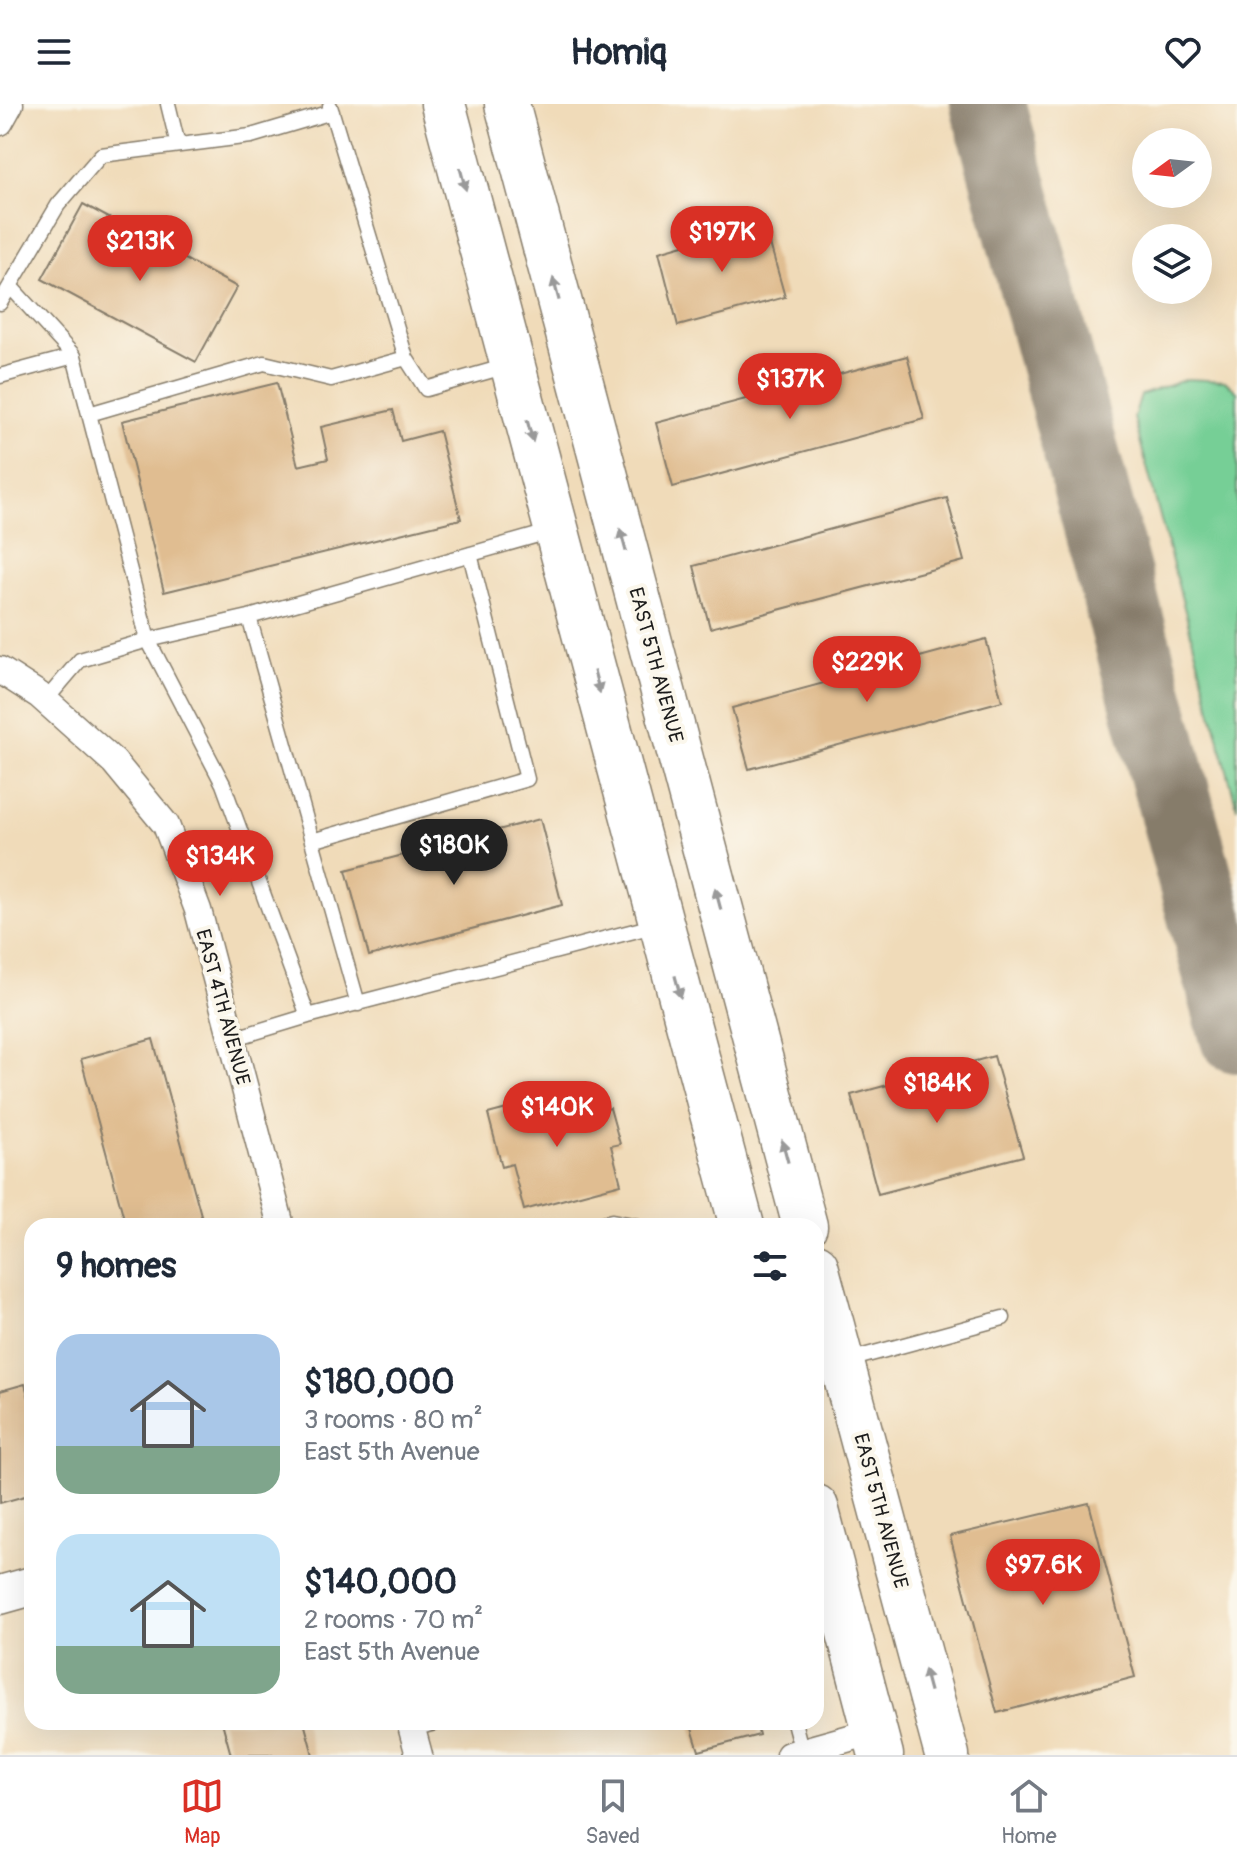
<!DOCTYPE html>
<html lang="en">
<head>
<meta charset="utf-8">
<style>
  :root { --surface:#fff; --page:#f6f6f7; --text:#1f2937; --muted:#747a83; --line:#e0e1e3; --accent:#d93025 }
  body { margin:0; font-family:Pangolin,sans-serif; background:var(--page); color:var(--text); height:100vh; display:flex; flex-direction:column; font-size:30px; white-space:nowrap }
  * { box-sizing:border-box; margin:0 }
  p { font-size:26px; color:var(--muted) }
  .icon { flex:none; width:44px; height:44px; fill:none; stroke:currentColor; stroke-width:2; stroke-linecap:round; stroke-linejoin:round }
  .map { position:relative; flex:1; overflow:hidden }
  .drawer { position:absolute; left:24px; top:1114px; width:800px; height:512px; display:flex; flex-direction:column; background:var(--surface); border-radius:24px; box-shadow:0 8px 32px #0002 }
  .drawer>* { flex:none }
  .needle { width:52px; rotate:255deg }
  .tools { position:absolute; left:1132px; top:24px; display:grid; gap:16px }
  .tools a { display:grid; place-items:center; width:80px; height:80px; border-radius:50%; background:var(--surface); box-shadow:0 8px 32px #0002; font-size:40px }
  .price { position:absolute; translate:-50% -68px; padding:0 18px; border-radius:28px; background:var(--accent); color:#fff; font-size:26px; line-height:52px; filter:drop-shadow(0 2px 4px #0008) }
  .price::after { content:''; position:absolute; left:50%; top:48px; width:24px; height:18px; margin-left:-12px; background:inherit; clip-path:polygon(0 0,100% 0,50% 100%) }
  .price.on { background:#222; color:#fff }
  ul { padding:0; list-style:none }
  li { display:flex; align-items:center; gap:24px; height:200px; padding:0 32px }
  li span { display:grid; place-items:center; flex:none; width:224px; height:160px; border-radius:24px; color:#555 }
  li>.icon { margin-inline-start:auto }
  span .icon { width:96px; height:96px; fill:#fffc; stroke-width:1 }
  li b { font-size:34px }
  h2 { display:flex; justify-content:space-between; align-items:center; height:96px; padding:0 32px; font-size:34px }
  header { display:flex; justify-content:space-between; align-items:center; height:104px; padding:0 32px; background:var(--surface); font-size:36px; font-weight:800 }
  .tab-bar { display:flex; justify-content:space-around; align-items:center; height:112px; border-top:2px solid var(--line); background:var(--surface); font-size:22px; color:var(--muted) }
  .tab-bar a { display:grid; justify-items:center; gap:4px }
  .tab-bar .on { color:var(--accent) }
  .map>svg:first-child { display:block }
  .green { fill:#76cf96; stroke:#497659; stroke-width:2 }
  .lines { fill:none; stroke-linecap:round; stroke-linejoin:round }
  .taxiway { stroke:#867c6a; stroke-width:76 }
  .building { fill:#e0bd91 }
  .lane-casing { stroke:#867c6a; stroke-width:17 }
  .street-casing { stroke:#867c6a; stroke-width:29 }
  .secondary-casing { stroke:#867c6a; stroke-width:41 }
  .highway-casing { stroke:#867c6a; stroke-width:47 }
  .lane { stroke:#fff; stroke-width:14 }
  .street { stroke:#fff; stroke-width:26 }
  .secondary { stroke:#fff; stroke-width:38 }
  .highway { stroke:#fff; stroke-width:44 }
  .oneway { fill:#999 }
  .labels { text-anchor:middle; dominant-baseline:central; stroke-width:8; stroke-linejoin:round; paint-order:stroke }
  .street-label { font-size:20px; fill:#1c1c1c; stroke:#fbf7ec }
</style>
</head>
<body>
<header><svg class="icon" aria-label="menu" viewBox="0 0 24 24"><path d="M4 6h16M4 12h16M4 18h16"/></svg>Homiq<svg class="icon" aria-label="heart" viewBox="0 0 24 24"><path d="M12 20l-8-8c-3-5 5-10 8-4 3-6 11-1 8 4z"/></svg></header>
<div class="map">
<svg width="1237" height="1651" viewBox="0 0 1237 1651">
  <rect width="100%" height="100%" fill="#fbf7ec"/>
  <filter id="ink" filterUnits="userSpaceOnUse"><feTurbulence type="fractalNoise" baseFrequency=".0125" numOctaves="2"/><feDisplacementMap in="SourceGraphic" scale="16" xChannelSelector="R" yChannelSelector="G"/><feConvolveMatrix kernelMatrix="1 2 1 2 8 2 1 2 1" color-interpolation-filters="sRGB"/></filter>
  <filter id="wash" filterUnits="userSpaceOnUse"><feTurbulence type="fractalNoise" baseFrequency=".006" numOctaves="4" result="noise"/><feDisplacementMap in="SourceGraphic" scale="32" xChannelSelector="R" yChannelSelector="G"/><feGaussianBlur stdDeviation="1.8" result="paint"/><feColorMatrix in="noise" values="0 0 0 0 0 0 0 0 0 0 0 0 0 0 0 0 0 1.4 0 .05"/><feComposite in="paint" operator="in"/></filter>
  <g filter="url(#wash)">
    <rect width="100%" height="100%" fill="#f0dbb9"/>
    <path class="green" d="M1187,275L1225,277L1237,288V704L1134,314L1141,291Z"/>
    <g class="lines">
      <path class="taxiway" d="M988,0L1237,931"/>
    </g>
    <g id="blocks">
      <path class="building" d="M83,100L237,183L196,258L42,175Z
        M764,118L785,193L678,222L659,148Z
        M907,252L924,315L673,383L656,319Z
        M277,279L298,362L328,355L321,323L393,306L401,337L439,327L461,415L164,488L122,317Z
        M947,394L964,457L710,524L694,462Z
        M986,535L1002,597L749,665L732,604Z
        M540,715L562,801L369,852L346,766Z
        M153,935L204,1122H126L81,955Z
        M994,952L1023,1052L878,1090L851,991Z
        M584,989L589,1010L610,1004L620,1040L611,1042L621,1080L524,1106L512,1060L502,1063L488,1010L563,990L564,994Z
        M25,1280L32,1305V1390L0,1399V1287Z
        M1089,1399L1135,1573L997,1609L950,1432Z
        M222,1618H304L313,1651H231Z
        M690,1618H756L759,1631L699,1647Z"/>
    </g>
  </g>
  <g filter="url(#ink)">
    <use href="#blocks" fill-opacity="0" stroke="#867c6a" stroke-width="2"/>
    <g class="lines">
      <defs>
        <path id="lane" d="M168,0L178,41
          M330,2L406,254
          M10,182L74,252
          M0,199L58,101L101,51L251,32L332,8
          M507,262L426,285L406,254L331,275L264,259L89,310L148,536L249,513L552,427
          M0,272L74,252L89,310
          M249,513L358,900
          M45,597L80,556L148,536L223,680L308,912
          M312,737L527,675L470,450
          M232,935L308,912L657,821
          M592,1122L612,1117L638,1122
          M845,1257L1003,1214
          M794,1618L802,1648
          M412,1625L439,1618"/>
        <path id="street" d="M0,18L10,0
          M0,566L39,591L114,658L166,721L198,806L281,1122
          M410,1618L419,1651
          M789,1651L875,1627"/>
        <path id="secondary" d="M0,1491L32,1482"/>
        <path id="highway" d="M443,0L742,1122
          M507,0L805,1122
          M816,1162L947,1651
          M816,1403L881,1651"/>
      </defs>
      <use href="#lane" class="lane-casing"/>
      <use href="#street" class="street-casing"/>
      <use href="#secondary" class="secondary-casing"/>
      <use href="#highway" class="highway-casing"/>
      <use href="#lane" class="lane"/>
      <use href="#street" class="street"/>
      <use href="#secondary" class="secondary"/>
      <use href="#highway" class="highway"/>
    </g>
    <defs><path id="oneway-solid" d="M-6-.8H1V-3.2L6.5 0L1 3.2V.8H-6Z" transform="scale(2)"/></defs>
    <g class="oneway">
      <use href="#oneway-solid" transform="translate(463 75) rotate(75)"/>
      <use href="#oneway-solid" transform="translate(556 185) rotate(-105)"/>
      <use href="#oneway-solid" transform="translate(530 327) rotate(75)"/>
      <use href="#oneway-solid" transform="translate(623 436) rotate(-105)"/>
      <use href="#oneway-solid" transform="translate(597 578) rotate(75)"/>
      <use href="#oneway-solid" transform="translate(718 795) rotate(-105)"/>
      <use href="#oneway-solid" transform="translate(678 883) rotate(75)"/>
      <use href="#oneway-solid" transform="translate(785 1047) rotate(-105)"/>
      <use href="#oneway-solid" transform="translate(927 1576) rotate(-105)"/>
    </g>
  </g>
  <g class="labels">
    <g class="street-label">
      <text transform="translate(656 561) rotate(75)">EAST 5TH AVENUE</text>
      <text transform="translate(223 903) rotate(75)">EAST 4TH AVENUE</text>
      <text transform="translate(881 1407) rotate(75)">EAST 5TH AVENUE</text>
    </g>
  </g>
</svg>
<div class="tools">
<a><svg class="needle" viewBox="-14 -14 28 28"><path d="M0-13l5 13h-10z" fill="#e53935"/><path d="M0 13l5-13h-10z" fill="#747a83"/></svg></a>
<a><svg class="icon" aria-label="layers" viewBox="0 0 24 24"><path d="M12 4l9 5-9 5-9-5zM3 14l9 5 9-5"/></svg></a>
</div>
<b class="price" style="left:722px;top:170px">$197K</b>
<b class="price" style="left:140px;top:179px">$213K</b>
<b class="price" style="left:790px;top:317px">$137K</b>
<b class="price" style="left:867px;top:600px">$229K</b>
<b class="price on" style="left:454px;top:783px">$180K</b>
<b class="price" style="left:220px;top:794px">$134K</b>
<b class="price" style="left:937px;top:1021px">$184K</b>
<b class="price" style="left:557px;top:1045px">$140K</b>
<b class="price" style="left:1043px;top:1503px">$97.6K</b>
<section class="drawer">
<h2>9 homes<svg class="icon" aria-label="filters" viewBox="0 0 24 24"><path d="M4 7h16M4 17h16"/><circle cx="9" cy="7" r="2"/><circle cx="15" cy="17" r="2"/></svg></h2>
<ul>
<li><span style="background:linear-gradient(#a9c7e8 70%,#7fa58c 0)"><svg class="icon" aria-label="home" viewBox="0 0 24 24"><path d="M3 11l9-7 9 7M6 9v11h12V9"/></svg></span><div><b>$180,000</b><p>3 rooms · 80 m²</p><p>East 5th Avenue</p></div></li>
<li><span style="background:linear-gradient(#bfe0f5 70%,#7fa58c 0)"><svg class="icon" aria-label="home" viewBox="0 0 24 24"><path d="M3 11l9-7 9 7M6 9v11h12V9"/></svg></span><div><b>$140,000</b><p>2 rooms · 70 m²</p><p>East 5th Avenue</p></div></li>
</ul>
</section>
</div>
<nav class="tab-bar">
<a class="on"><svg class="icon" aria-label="map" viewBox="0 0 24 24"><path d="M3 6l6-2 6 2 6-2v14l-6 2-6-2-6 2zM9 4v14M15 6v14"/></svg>Map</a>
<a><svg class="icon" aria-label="saved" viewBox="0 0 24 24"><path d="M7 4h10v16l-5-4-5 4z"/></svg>Saved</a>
<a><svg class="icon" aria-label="home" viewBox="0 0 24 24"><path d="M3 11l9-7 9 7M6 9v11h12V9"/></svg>Home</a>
</nav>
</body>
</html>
